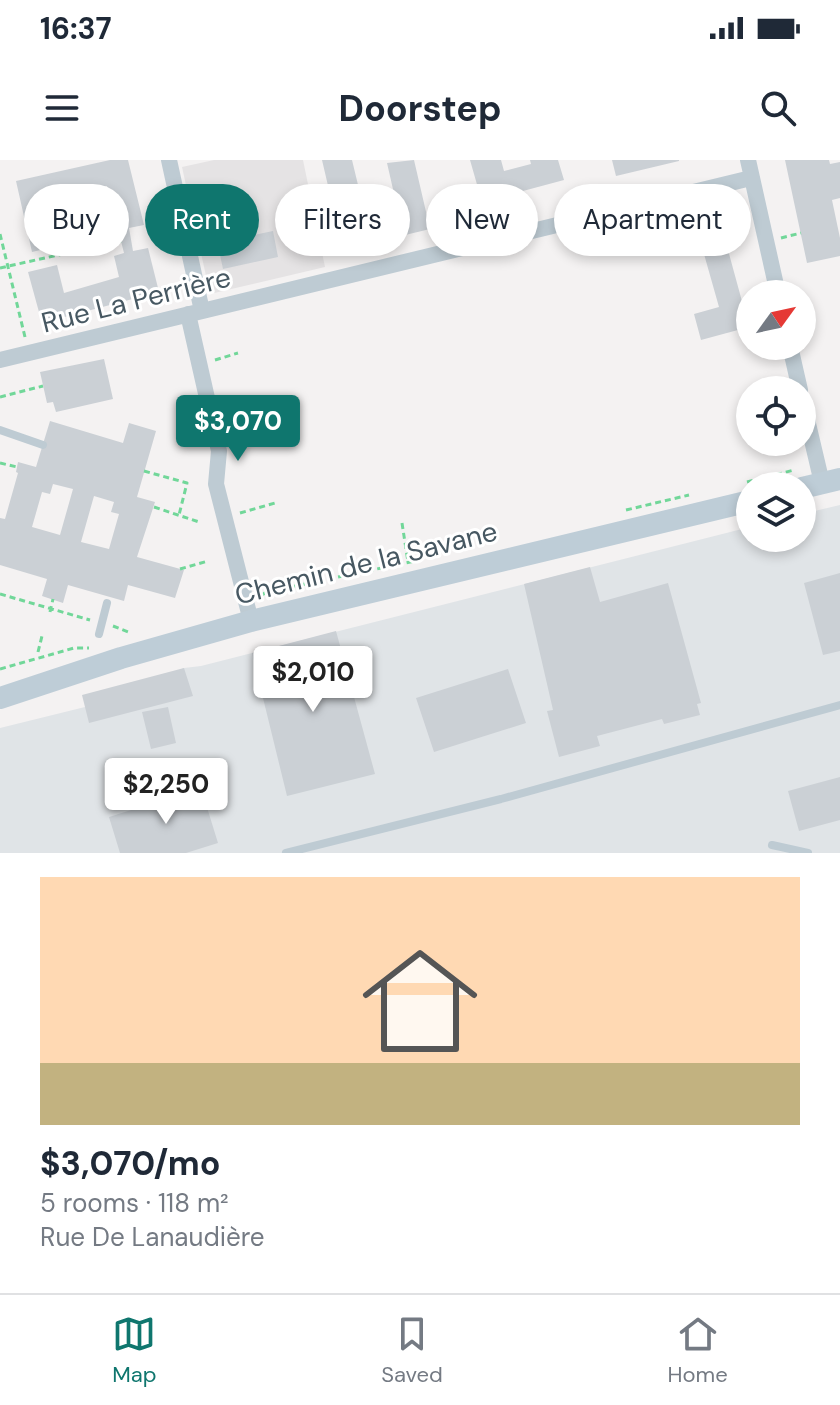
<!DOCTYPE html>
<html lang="en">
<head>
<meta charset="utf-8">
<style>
  :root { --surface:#fff; --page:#f2f2f3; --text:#1f2937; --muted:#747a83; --line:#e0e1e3; --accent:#0f766e }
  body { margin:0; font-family:"DM Sans",sans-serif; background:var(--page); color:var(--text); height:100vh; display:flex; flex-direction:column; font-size:30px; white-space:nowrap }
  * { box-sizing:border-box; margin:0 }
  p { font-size:26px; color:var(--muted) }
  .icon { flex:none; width:44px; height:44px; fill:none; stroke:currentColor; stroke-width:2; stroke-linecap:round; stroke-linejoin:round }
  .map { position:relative; height:693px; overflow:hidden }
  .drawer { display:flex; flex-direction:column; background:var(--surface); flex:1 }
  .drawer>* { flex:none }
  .top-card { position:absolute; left:24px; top:24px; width:792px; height:72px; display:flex; gap:16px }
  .needle { width:52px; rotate:57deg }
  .controls { position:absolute; left:736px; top:120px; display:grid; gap:16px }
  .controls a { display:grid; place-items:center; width:80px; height:80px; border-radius:50%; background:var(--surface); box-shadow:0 4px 12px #0003; font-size:40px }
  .price { position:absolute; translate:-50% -68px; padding:0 18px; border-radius:8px; background:#fff; color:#222; font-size:26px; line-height:52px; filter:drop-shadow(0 2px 4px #0008) }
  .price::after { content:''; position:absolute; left:50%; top:48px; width:24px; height:18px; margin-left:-12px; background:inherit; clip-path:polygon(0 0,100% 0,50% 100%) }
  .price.on { background:var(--accent); color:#fff }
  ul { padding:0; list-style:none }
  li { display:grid; align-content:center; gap:16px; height:424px; padding:0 40px }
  li span { display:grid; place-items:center; height:248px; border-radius:0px; color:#555 }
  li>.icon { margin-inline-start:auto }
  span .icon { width:144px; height:144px; fill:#fffc; stroke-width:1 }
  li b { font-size:34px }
  .chip { padding:0 28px; border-radius:36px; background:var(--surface); box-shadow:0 4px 12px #0003; font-size:28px; line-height:72px }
  .chip.on { background:var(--accent); color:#fff }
  .status { display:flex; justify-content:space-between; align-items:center; height:56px; padding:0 40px; background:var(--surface); direction:ltr }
  .status svg { height:22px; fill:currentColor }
  header { display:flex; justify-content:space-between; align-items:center; height:104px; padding:0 40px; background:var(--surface); font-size:36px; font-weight:700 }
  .tabs { display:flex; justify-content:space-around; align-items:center; height:112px; border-top:2px solid var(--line); background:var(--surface); font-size:22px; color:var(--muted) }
  .tabs a { display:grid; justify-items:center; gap:4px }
  .tabs .on { color:var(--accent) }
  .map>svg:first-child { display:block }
  .education { fill:#e5e3e4 }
  .airport { fill:#e0e4e7 }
  .building { fill:#cbd0d5; fill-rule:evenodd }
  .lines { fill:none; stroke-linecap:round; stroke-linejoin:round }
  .path { stroke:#71d799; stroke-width:3; stroke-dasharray:6 4; stroke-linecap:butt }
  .lane { stroke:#becbd3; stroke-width:8 }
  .street { stroke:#becbd3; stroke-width:16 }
  .secondary { stroke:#becdd7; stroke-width:22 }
  .labels { text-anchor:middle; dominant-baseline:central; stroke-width:6; stroke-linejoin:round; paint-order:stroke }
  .street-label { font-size:28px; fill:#475862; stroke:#fff }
</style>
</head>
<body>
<div class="status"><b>16:37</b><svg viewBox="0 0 49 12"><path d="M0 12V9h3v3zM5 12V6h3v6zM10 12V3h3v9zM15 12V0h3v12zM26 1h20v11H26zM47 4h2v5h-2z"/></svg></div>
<header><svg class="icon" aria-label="menu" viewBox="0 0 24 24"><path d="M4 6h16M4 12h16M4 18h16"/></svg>Doorstep<svg class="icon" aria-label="search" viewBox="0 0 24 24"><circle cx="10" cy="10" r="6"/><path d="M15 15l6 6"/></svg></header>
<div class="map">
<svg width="840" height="693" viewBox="0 0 840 693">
  <rect width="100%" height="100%" fill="#f4f2f2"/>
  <path class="education" d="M214,0H303L325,107L210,134L182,7Z"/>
  <path class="airport" d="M840,345V693H0V568L85,547L184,508L201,506L750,367V378H802V354Z"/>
  <path class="building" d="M110,0H128L144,65L129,68L133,91L148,88L159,132L42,163L28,112L57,105L64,133L119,117L114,96L124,93L107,26L46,40L57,86L32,92L16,21Z
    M322,0H352L366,58L398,51L387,3L414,0L430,69L343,90Z
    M470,0H501L504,11L531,4L530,0H558L564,20L482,42Z
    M612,0H679V1L616,16Z
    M785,0H829L830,4L840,2V38L832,40L840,78V96L807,103Z
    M238,52L244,77L273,71L278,97L223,109L212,57Z
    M719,57L749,167L701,180L694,154L719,147L702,87L677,94L670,70Z
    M104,199L113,239L56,252L53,242L47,243L40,212Z
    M50,261L123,283L129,263L156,271L137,337L155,342L137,397L184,410L175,438L128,425L124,441L68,425L63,443L42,436L47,419L0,405V358L5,359L18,313L16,312L18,302L36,307ZM53,324L73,329L60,375L32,367L42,332L50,334ZM94,336L114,342L111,352L119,354L109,389L81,382Z
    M590,407L600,442L668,423L701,543L697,544L700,555L664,564L662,559L597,576L600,586L559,597L547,551L553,550L524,424Z
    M840,413V491L823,495L804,423Z
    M336,471L375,614L287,636L252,493Z
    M184,508L193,536L89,563L82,535Z
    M508,509L526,563L434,592L416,538Z
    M168,547L176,583L151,589L142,552Z
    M840,617V660L799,671L788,631Z
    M201,628L218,683L186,693H120L109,657Z"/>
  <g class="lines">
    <path class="path" d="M0,74L25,177
      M781,78L801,73
      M0,108L121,81
      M215,200L238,193
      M0,237L43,226
      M0,303L17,307
      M144,311L187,323L179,355
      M747,322L794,310
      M154,347L199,362
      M626,350L689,335
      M240,353L275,343
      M402,363L408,402
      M180,409L208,401
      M0,434L90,460
      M261,436L266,432L420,400
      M50,452L53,439
      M113,466L131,473
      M38,492L42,476
      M0,509L74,488H89"/>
    <path class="lane" d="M0,270L43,285
      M99,474L107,443
      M772,685L808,693
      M286,693L501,639L840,545"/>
    <path class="street" d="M169,0L202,151
      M748,0L778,134
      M188,154L219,291L216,324L251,461
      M790,186L800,230
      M0,200L751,18
      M802,238L822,323"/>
    <path class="secondary" d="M802,328L840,319
      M0,538L121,498L251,461L750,341"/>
  </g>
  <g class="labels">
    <g class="street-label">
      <text transform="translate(136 140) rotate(-14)">Rue La Perrière</text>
      <text transform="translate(366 403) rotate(-14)">Chemin de la Savane</text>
    </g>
  </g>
</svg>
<div class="controls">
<a><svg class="needle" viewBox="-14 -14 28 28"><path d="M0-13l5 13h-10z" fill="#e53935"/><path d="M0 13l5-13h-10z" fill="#747a83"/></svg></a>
<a><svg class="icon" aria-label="locate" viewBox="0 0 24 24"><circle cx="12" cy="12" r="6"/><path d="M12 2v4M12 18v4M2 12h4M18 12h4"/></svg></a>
<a><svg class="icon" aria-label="layers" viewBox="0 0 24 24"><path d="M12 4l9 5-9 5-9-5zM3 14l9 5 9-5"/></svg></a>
</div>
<b class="price on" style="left:238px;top:303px">$3,070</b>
<b class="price" style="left:313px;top:554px">$2,010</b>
<b class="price" style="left:166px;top:666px">$2,250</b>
<div class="top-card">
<a class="chip">Buy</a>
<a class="chip on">Rent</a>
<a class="chip">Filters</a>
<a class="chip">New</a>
<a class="chip">Apartment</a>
</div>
</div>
<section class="drawer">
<ul>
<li><span style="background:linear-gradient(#ffd9b3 75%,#c2b280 0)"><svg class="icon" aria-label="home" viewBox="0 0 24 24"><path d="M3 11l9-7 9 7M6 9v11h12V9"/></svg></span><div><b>$3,070/mo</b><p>5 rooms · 118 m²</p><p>Rue De Lanaudière</p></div></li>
</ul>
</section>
<nav class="tabs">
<a class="on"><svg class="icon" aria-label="map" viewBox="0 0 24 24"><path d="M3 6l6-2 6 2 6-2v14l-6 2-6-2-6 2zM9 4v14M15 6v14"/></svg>Map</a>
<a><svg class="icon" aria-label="saved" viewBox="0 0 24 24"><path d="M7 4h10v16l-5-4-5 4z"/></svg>Saved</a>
<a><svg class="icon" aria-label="home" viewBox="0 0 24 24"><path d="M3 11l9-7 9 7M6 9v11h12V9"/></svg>Home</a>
</nav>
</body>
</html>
